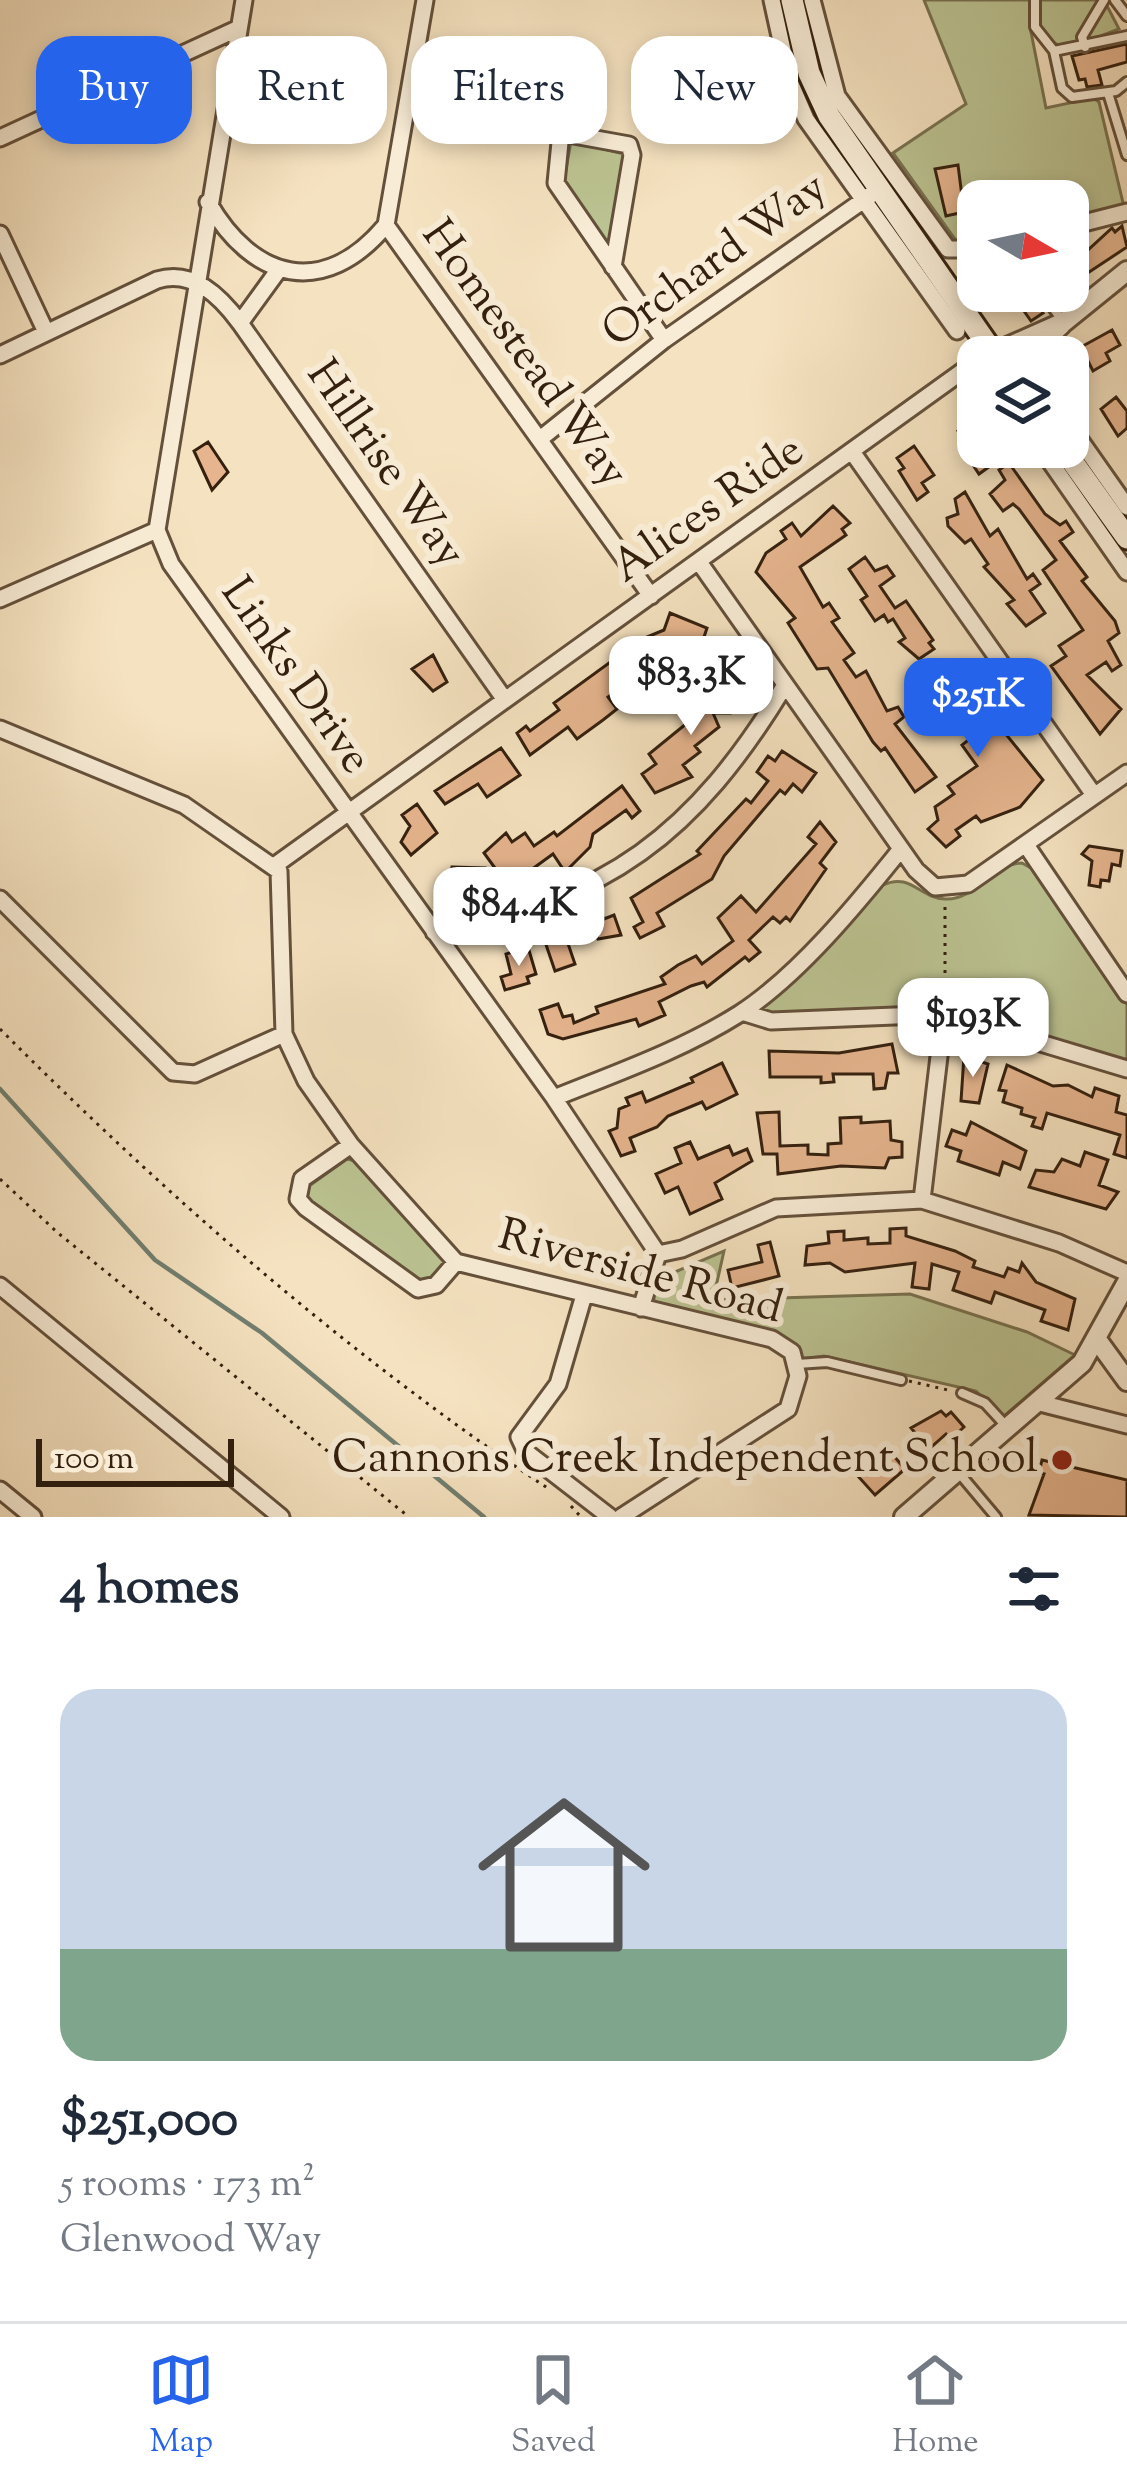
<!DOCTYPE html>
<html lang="en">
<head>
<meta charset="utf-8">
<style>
  :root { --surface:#fff; --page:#f2f2f3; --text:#1f2937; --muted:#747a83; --line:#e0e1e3; --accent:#2563eb }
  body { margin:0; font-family:"Sorts Mill Goudy",serif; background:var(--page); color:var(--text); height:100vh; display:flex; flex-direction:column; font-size:45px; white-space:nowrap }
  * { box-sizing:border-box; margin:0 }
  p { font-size:39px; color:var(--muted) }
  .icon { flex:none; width:66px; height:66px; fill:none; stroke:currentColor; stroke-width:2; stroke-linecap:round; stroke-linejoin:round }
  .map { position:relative; height:1517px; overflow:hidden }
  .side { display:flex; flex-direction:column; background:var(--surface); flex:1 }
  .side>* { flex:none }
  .hud { position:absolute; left:36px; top:36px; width:1056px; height:108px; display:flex; gap:24px }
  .needle { width:78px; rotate:99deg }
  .fabs { position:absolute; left:957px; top:180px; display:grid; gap:24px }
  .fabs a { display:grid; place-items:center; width:132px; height:132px; border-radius:24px; background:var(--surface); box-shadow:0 6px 18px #0003; font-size:60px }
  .scale { position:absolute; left:36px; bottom:30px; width:198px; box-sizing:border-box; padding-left:12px; border:6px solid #34200f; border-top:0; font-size:33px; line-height:42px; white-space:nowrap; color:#34200f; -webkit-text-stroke:9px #f8ecd6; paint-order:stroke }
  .price { position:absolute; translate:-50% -102px; padding:0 27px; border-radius:24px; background:#fff; color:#222; font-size:39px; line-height:78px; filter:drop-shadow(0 3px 6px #0008) }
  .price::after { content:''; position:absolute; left:50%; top:72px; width:36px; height:27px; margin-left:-18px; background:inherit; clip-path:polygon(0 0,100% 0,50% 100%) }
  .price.current { background:var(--accent); color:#fff }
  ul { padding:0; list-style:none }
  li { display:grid; align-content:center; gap:24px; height:636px; padding:0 60px }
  li span { display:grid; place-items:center; height:372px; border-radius:36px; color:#555 }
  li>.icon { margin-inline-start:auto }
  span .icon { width:216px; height:216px; fill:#fffc; stroke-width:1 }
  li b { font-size:51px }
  h2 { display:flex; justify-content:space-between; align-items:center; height:144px; padding:0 60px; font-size:51px }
  .chip { padding:0 42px; border-radius:36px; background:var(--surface); box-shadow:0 6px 18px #0003; font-size:42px; line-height:108px }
  .chip.current { background:var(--accent); color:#fff }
  .dock { display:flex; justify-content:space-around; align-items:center; height:168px; border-top:3px solid var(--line); background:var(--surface); font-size:33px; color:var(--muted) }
  .dock a { display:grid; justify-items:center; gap:6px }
  .dock .current { color:var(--accent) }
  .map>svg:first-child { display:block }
  .green { fill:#bcc392; stroke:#787250; stroke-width:3 }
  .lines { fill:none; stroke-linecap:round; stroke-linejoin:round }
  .stream { stroke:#727f70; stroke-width:4.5 }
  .building { fill:#e6b58f; stroke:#34200f; stroke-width:3 }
  .service-casing { stroke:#64503b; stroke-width:14 }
  .minor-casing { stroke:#64503b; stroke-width:21 }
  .tertiary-casing { stroke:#64503b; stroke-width:24 }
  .secondary-casing { stroke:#34200f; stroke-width:27 }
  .path { stroke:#34200f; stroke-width:3; stroke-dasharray:3 6; stroke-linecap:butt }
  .service { stroke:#f8ecd6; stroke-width:8 }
  .minor { stroke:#f8ecd6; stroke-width:15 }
  .tertiary { stroke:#f8ecd6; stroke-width:18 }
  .secondary { stroke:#f8ecd6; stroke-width:21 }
  .poi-dot { fill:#8f2418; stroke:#f8ecd6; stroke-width:4.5 }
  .labels { text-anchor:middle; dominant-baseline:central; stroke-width:12; stroke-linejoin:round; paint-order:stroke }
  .street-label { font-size:45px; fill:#34200f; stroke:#f8ecd6 }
  .poi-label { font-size:45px; fill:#34200f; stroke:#f8ecd6; text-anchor:end }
</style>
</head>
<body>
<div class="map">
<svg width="1127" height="1517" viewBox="0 0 1127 1517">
  <rect width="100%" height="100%" fill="#f5e2c0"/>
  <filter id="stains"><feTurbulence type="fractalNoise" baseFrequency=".00167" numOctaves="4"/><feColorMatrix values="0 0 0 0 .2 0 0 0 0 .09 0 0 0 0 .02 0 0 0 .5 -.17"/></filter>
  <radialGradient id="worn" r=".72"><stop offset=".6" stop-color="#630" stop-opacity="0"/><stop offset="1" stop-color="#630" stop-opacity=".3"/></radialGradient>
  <path class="green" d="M924,0H1104L1119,29L1067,49L1031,32L1046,108L1093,98L1099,102L1124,207L1068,220V201H978V241L957,242L893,153L966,104Z
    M571,141L628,155L610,246L563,187Z
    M1022,863L1036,871L1127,1002V1064L940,1007L769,1016L758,1010L883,885C911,872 919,898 945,899C975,901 993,863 1022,863Z
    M347,1159L356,1161L449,1265L421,1288L307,1200L309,1186Z
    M724,1251L713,1300L910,1294L1027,1332L1075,1355L1003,1417L976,1391L824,1356L802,1359L782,1336L654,1302V1281Z"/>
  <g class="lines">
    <path class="stream" d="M0,1089L155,1260L262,1333L484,1517"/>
  </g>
  <path class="building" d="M1127,44V62L1098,70L1102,85L1087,87L1085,79L1079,80L1072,56Z
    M958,165L964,212L946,216L935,169Z
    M1122,226L1127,247L1068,286V250L1076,261L1112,228L1115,232Z
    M1010,291H1028L1043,313L1031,321Z
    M1112,330L1120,345L1106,353L1110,361L1093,371L1081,347Z
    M1116,397L1127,411V428L1118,436L1101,409Z
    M969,423L978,447H988L997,461L979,474L959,444L964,441L958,431Z
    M208,442L228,472L212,490L194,451Z
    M914,446L934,475L922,483L928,492L917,500L899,471L904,468L897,458Z
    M1009,463L1045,514L1060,525L1066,521L1073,532L1060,541L1087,577L1082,581L1115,621L1119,633L1108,641L1121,665L1112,671L1106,662L1087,675L1121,709L1100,734L1051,666L1066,656L1059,646L1083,630L1043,570L1056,560L1019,509L1013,504L1003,511L990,494L1005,480L999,470Z
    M965,492L990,536L998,529L1027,579L1033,574L1040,584L1030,591L1045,613L1026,626L1007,604L1014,600L984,567L988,564L971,539L965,543L948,526L947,518L958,514L955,499Z
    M833,506L850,523L842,529L846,535L800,567L823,607L829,603L839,618L832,622L854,653L844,660L856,677L866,671L887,711L898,707L904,717L895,724L936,777L915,792L885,748L881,751L873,742L828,668L817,669L788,623L795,618L756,572L766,553L786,539L781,531L792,523L801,536Z
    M865,557L875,571L887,566L894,576L880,586L895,608L906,601L933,640L929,643L934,649L919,659L899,642L905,638L893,619L888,622L884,615L875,621L861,600L867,596L849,569Z
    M670,613L707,628L700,649L710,664L700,670L690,656L676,651L643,676L657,695L647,703L631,680L608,697L617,709L603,720L577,739L568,727L530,755L517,733L526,726L530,731L559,710L554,703L642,639L664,630Z
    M433,655L447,682L433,691L412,669Z
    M962,662L982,703L975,708L988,726L994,722L1005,733L1043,780L1020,807L981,822L976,816L956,830L960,836L946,847L928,829L938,820L935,807L954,794L948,786L977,766L962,745L971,738L952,711L946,715L917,674L930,666L935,673L943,667L947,673Z
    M742,674L744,699L729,700L730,713H713L719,727L695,746L700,752L683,765L692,777L655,793L642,774L656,764L649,754L719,697L718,675Z
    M501,748L520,775L487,797L478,784L445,804L435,791Z
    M782,751L816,773L802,792L793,784L785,794L780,790L724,856L712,879L657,913L664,926L640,938L634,927L643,922L631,898L700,854L697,851L746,799L751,803L768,781L757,772L768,756L775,761Z
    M622,786L640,811L632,818L626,810L593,834L590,847L565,872L553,854L520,878L513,869L500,875L484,853L506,833L512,842L525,833L534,846L554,832L557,836Z
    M417,804L437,833L411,855L401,842L410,826L402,815Z
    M820,822L836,842L820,863L826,869L790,921L786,917L780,923L773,917L749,940L760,952L749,961L745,957L707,987L704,982L691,986L659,1002L665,1015L639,1026L636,1019L563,1039L548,1034L540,1010L558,1004L563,1017L572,1015L574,1023L598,1013L596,1007L665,984L661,977L678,965L696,956L702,964L733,941L718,918L741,896L756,912L816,844L808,837Z
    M1089,846L1122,851L1120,866L1112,864L1109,881L1101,880L1100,887L1089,885L1092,861L1082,854Z
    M452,867L485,868L483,888L450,884Z
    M600,910L604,919L614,915L621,935L598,939L588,914Z
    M550,927L554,936L564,932L575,964L555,971L541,930Z
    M528,947L536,974L527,977L529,983L505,990L501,977L511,974L506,954Z
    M892,1044L898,1073H888L885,1088L874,1089L873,1074H833L834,1082L821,1083V1077H770L769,1051L839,1053Z
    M964,1056L988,1064L979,1103L961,1101Z
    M722,1063L737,1094L706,1109L702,1102L668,1116L657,1127L630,1138L635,1151L621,1156L609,1131L617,1128L619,1109L629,1105L626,1098L642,1092L646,1102L693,1082L691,1078Z
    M1007,1065L1053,1086L1068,1085L1092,1097L1095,1088L1119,1096L1116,1112L1127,1115V1158L1114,1154L1120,1135L1047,1113L1042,1129L1032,1126L1035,1118L1021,1114L1022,1108L1003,1102L1006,1091L999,1090Z
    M779,1112L780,1146L808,1145V1154L828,1155V1144L841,1143L840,1118L861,1117V1123L890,1121L891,1140L902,1142V1157L889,1158L885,1168L841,1166L778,1174L777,1154H763L757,1113Z
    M971,1122L1026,1151L1020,1169L1003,1162L999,1175L958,1161L961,1151L946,1146L952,1130L966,1135Z
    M690,1142L698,1159L729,1146L733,1155L747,1149L752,1161L715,1183L722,1199L690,1214L678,1187L665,1193L656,1174L681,1163L675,1148Z
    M1085,1152L1108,1160L1099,1185L1118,1192L1106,1209L1029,1187L1036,1170L1054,1172L1062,1159L1080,1166Z
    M906,1228V1236L955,1251L975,1261L973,1267L1004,1277L1008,1268L1019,1272L1022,1263L1036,1282L1075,1299L1068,1330L1041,1321L1045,1310L995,1292L991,1303L953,1290L959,1272L932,1264L929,1289L912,1287L915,1263L845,1272L830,1263L805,1265L807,1246L829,1243L828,1232L844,1231V1240L868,1238V1244L890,1243V1229Z
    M770,1242L779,1276L732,1288L728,1270L762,1262L758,1245Z
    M941,1411L946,1416L951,1412L964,1427L951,1439L946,1434L929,1449L911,1428Z
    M887,1448L905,1469L875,1495L856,1474Z
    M1042,1460L1127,1480V1517L1029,1515L1044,1474L1039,1473Z"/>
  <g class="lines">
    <defs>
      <path id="service" d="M1035,0V27L1054,51L1127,36
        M1115,0L1127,16
        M1085,47L1082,37L1104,0
        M1054,51L1062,88L1072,97L1116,91L1127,82
        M1108,93L1127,155
        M1041,291L1061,319
        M953,295L978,282
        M967,312L994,291
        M797,1364L827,1362L901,1380
        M962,1393L985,1403L1007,1427
        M959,1473L996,1517"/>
      <path id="minor" d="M244,0L157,530L171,564L554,1098L658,1254L641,1308
        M425,0L386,225L651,596
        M772,0L790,82L806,119L957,331
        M812,0L837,96L948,249H978
        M407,105L629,145L632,155L613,267
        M561,132L556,183L664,340
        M0,138L239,28
        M208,202C253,281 324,299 386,225
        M1068,227L1127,212
        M0,234L46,332
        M240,323L277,272
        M0,355L157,280C193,269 220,296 240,323L505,700
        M1068,423L1127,507
        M540,439L664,340L878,190
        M1040,447L1127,572
        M853,453L1094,795
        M699,562L916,870L935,887L968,884L1127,773
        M0,599L157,530
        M0,729L184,805L279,871L284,1034L306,1081L351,1145L456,1262L772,1339L792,1352L798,1376L788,1409L621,1517
        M1026,845L1127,994
        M274,866L978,360
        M0,899L173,1072L195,1074L284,1034
        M434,932C607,901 695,834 785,685
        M742,1012L771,1021L944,1014L1127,1069
        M554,1098C616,1073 682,1050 739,1014C798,976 857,904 901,849
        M351,1145L302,1179L298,1199L306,1208L418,1289L436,1285L456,1262
        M922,1200L944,1014
        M658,1254L682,1249L776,1208L922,1200L1059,1243L1127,1273
        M0,1286L281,1517
        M584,1295L558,1384L519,1437L526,1452L610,1517
        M1040,1403L1127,1425
        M0,1490L33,1517"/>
      <path id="tertiary" d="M994,353L1064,322L1127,271
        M1026,357L1061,325
        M1098,1341L1127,1381
        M904,1517L1082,1363L1127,1282"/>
      <path id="secondary" d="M792,0L809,73L829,116L996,357
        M1062,447L1127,538"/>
    </defs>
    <use href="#service" class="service-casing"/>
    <use href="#minor" class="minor-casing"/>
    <use href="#tertiary" class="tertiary-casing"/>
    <use href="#secondary" class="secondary-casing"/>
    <path class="path" d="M945,1000V901
      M0,1029C170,1199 349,1356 549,1489
      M0,1179L58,1233L409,1517
      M909,1381L952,1391
      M571,1506L581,1517"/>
    <use href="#service" class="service"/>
    <use href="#minor" class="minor"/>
    <use href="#tertiary" class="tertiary"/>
    <use href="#secondary" class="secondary"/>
  </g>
  <circle class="poi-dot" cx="1062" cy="1460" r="12"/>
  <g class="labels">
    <g class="street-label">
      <text transform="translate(716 262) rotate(-36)">Orchard Way</text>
      <text transform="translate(523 355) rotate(54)">Homestead Way</text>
      <text transform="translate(384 465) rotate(55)">Hillrise Way</text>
      <text transform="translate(709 511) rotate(-35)">Alices Ride</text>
      <text transform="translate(294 677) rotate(55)">Links Drive</text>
      <text transform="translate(640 1274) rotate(15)">Riverside Road</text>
    </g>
    <g class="poi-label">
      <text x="1038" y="1460">Cannons Creek Independent School</text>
    </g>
  </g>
  <rect width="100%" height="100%" filter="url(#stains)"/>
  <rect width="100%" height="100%" fill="url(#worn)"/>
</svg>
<div class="fabs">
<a><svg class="needle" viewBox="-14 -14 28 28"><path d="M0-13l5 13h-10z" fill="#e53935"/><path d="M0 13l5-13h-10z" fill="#747a83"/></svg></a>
<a><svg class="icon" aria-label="layers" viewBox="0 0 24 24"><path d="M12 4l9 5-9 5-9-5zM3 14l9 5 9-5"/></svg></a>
</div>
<div class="scale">100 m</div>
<b class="price" style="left:691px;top:738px">$83.3K</b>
<b class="price current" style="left:978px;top:760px">$251K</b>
<b class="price" style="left:519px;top:969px">$84.4K</b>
<b class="price" style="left:973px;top:1080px">$193K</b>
<div class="hud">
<a class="chip current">Buy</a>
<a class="chip">Rent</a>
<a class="chip">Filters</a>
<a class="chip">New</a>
</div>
</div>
<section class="side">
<h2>4 homes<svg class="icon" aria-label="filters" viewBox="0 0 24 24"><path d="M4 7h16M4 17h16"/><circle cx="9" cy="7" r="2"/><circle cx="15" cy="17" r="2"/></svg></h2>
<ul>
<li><span style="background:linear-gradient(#c9d6e8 70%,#7fa58c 0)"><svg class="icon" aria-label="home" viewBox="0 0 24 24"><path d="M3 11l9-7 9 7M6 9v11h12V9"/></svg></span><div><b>$251,000</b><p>5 rooms · 173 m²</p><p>Glenwood Way</p></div></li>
</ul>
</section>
<nav class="dock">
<a class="current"><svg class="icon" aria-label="map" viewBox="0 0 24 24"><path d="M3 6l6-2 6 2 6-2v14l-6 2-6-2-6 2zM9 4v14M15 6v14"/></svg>Map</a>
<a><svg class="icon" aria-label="saved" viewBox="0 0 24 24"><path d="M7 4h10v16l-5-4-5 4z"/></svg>Saved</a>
<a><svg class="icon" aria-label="home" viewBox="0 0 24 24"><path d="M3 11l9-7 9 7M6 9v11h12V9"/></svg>Home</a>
</nav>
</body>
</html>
